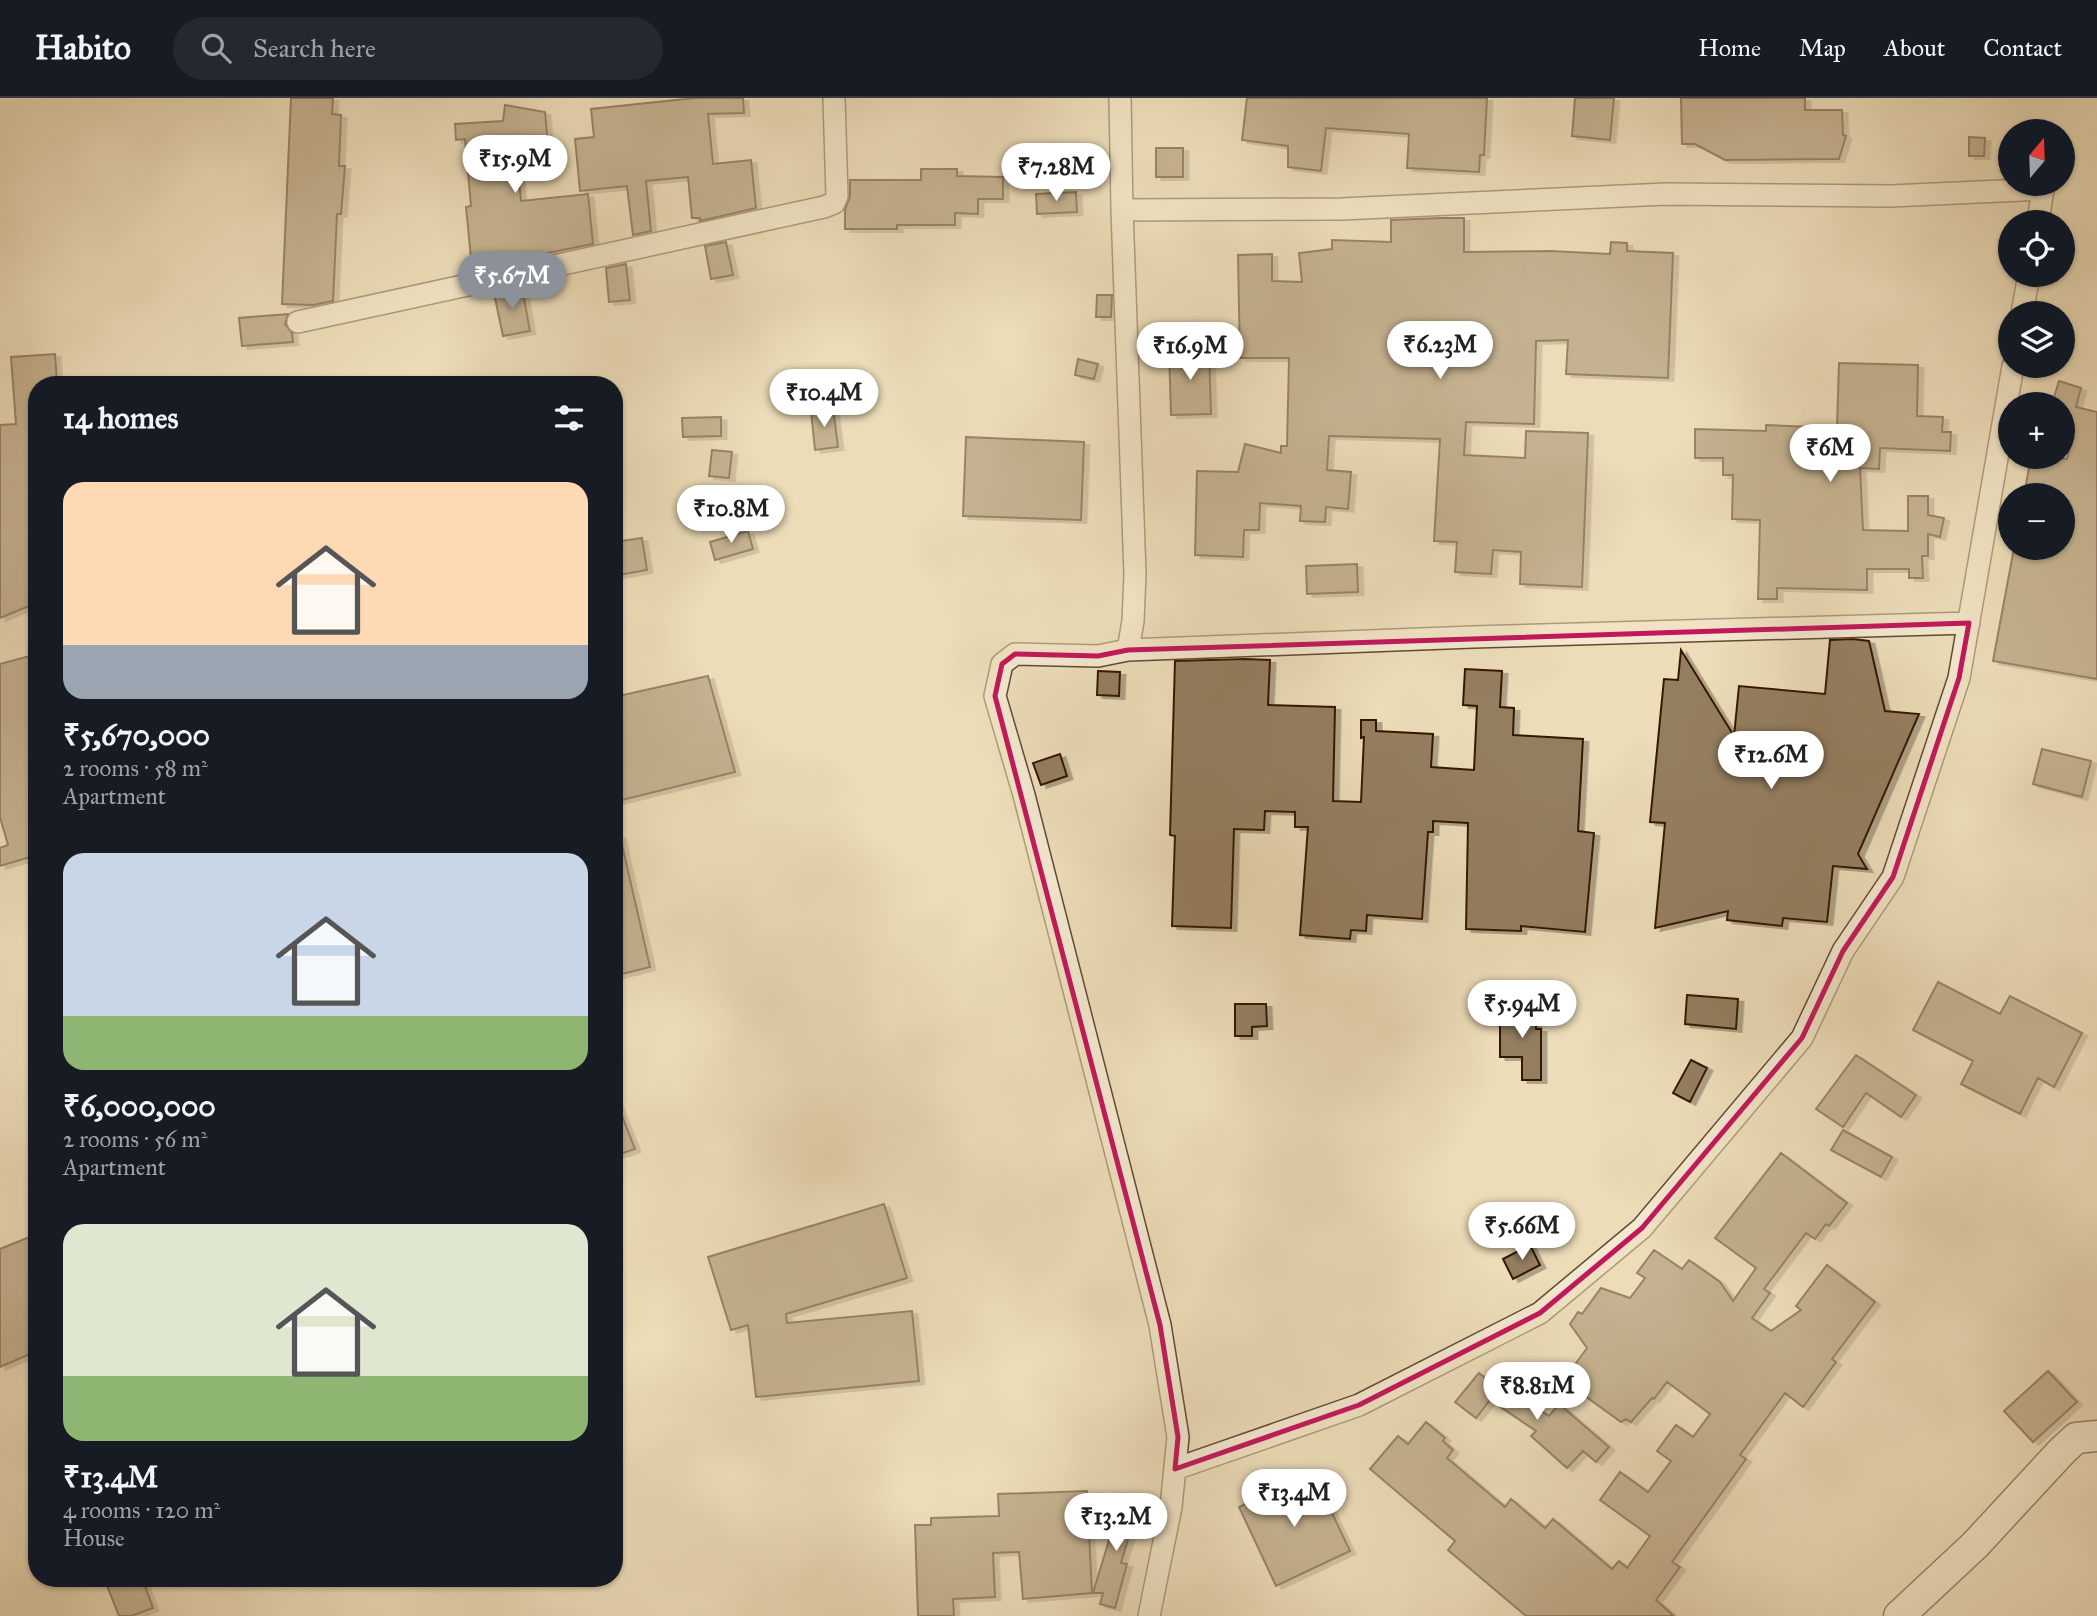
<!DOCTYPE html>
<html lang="en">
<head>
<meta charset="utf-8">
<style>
  :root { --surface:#171b24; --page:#242831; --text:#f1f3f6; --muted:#9ea1a6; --line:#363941; --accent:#8c9099 }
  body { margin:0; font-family:"IM FELL Great Primer",serif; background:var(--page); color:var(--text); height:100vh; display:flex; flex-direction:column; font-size:26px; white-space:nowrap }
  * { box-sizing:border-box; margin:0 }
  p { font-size:23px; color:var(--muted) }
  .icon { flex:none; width:38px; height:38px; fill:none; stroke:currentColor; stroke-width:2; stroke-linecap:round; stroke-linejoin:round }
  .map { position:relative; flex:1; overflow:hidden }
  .panel { position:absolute; left:28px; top:278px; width:595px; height:1211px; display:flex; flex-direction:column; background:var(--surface); border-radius:28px; box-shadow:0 2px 5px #0004 }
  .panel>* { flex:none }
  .needle { width:46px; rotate:19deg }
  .buttons { position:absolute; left:1998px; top:21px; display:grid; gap:14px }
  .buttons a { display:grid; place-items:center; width:77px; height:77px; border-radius:50%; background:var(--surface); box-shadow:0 2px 5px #0004; font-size:35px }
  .price { position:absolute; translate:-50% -60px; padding:0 16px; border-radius:24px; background:#fff; color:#222; font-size:23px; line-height:46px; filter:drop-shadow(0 2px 4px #0008) }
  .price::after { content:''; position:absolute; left:50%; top:42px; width:21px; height:16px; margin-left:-10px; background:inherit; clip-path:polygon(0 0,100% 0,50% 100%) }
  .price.current { background:var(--accent); color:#fff }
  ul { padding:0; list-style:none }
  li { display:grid; align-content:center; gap:14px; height:371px; padding:0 35px }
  li span { display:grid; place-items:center; height:217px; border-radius:21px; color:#555 }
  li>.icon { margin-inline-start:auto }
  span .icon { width:126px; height:126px; fill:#fffc; stroke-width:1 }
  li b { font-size:30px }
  h2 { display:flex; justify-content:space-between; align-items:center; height:84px; padding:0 35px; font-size:30px }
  header { display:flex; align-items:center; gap:42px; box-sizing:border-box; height:98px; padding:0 35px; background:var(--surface); border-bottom:2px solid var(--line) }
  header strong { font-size:33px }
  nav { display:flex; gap:38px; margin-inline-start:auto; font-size:24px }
  .search { width:490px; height:63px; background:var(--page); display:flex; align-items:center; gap:18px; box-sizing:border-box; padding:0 24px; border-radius:38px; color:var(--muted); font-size:26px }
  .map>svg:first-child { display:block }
  .building { fill:#947e60; stroke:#351901; stroke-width:2; filter:url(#shadow) }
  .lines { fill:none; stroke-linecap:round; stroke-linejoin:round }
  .street-casing { stroke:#634a2f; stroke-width:24 }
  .secondary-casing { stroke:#351901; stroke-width:33 }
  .street { stroke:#f3e8d1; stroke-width:21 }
  .secondary { stroke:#f3e8d1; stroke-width:30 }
  .marked { fill:none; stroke:#c2185b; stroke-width:5; stroke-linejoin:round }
</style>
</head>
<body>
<header>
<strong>Habito</strong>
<div class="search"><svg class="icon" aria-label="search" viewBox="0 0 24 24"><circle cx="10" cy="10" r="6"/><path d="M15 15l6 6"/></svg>Search here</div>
<nav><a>Home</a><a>Map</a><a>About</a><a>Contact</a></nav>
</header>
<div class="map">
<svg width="2097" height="1518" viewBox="0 0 2097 1518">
  <defs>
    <filter id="shadow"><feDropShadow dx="5.5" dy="3" stdDeviation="0" flood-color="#0004"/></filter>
  </defs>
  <rect width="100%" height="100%" fill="#ecdcb8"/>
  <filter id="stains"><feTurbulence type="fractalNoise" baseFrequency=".00286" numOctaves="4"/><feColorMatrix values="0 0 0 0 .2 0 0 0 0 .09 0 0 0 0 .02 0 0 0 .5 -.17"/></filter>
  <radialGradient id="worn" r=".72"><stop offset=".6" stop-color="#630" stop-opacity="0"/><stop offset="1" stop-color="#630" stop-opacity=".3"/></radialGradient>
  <path class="building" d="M291,0H333L332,16L341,17L339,68H345L341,116H337L333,203L313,207L282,206Z
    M695,0H743L744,15L708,16L713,66L751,62L756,110L700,123V120H692L688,79L646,83L651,133L633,137L627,88L580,93L575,41L594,39L591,11Z
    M1247,0H1487L1484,57H1480L1479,74L1407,70L1409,36L1326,30L1321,73L1288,69V48L1242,42Z
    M1575,0H1614L1610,42L1572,38Z
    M1681,0H1805V12H1842L1843,37L1846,38L1839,61L1725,62L1695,46H1682Z
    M505,7L545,14L548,46L516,49L521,103L588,96L593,146L472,170L466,109L471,108L465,41L456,42L455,26L503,23Z
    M1969,39L1985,40L1984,58H1969Z
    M1156,50H1183V79H1156Z
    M921,71H957V78L1003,79V101H978V116L955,115V127H897V131H845V112L850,98V82H921Z
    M1076,94L1077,114L1037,116L1036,96Z
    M1441,120H1464V154L1550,153L1610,156L1611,144L1627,145V153L1673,155L1668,280L1566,276L1568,242L1536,243L1534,326L1466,324L1464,357L1525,360L1526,333L1588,335L1582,489L1520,486L1521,454L1493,452L1491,476L1455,474L1457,444L1434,443L1440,341L1329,338L1327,372L1351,374L1348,411L1326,409L1325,424L1300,423L1301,408L1260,405L1259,432H1244L1243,459L1195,457L1197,373L1238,374L1245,346L1281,355V348H1287L1289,260H1240L1238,157L1272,156V183L1302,184L1299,155L1332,151V142L1391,144V122Z
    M726,144L733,177L711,181L705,148Z
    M626,166L630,202L609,204L606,170Z
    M522,189L530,233L503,238L494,195Z
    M1097,197H1112L1111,219H1096Z
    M288,216L285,226L292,235L293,244L242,248L239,220Z
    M1209,251L1211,316L1171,317L1169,252Z
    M55,256L57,284L49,287H37V508H29L0,520V327L16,326L11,259Z
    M1078,261L1098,266L1094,281L1075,277Z
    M1839,265L1918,267L1917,318L1943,319L1942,334H1951L1950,353L1880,350L1879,371L1860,370L1863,432L1908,433V398H1928V417L1944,420L1940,439L1928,436V458H1922L1923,480H1909V471H1867V492L1777,490V501H1758L1760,422L1732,421L1733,377H1723V360H1695V331L1766,333V327L1837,330Z
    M2059,283L2081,290L2076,309L2097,314V581L1993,563L2014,450H2063V397H2024L2031,359L2067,361L2074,330L2070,329L2067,338L2063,337V306H2052Z
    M833,310L838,349L815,352L811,313Z
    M721,319V338L683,339L682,320Z
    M966,339L1084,344L1081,422L963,418Z
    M712,352L732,354L729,380L709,378Z
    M748,433L753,451L715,462L710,444Z
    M642,440L647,472L618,477L614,444Z
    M1357,466L1358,494L1307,496L1306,468Z
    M1853,541L1869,543L1885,613L1919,616L1858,756L1867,771L1833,768L1827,824L1783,820L1782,828L1727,822L1728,813L1655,830L1665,725L1650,724L1664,581L1678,582L1681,552L1734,638L1739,588L1825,596L1830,542Z
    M37,556V757L0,768V750L8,747L0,719V566Z
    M1245,561L1270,562L1268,607L1335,609L1333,703L1361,704L1364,639L1361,640V622H1376V633L1433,636L1431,669L1474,672L1477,608L1463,607L1465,571L1502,573L1500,609L1514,610L1513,637L1583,641L1578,733L1594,735L1585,834L1521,828V833L1466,831L1468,725L1433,723V734H1428L1422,821L1367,817L1366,833L1351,832L1350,841L1300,837L1308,729H1295V714L1265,713L1264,732L1234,731L1231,830L1172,828L1175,738L1170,737L1175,563Z
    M1098,573L1120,574L1119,598L1097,597Z
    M708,578L735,674L614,704V599Z
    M2042,651L2091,663L2082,699L2033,686Z
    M1060,656L1067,678L1041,687L1033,665Z
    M620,738L650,869L614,878V739Z
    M1938,884L2000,916L2010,898L2082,935L2054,989L2038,980L2020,1016L1961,986L1973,963L1913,932Z
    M1687,897L1738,901L1736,931L1685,926Z
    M1235,906H1266L1267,928L1252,929V938H1235Z
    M1536,909V931H1541V982H1522V959H1500V910Z
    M1856,957L1916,997L1901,1019L1866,995L1843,1029L1816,1011Z
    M1691,962L1707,970L1690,1004L1673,995Z
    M614,1005H617L635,1051L614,1058Z
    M1843,1032L1892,1059L1881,1079L1831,1052Z
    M1781,1055L1847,1105L1829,1128L1826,1126L1815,1141L1806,1135L1764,1191L1770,1195L1752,1220L1771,1233L1801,1212L1796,1208L1827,1167L1875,1204L1832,1261L1836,1264L1803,1309L1785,1295L1740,1357L1746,1361L1672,1464L1680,1469L1656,1502L1674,1518H1526L1448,1452L1455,1443L1370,1371L1398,1338L1408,1346L1426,1324L1445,1340L1443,1343L1453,1352L1447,1360L1505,1409L1511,1401L1545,1430L1553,1421L1612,1471L1619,1463L1627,1470L1650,1438L1600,1402L1620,1374L1648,1394L1671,1363L1657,1353L1676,1327L1693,1339L1710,1316L1667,1284L1654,1301L1652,1300L1631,1324L1626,1321L1621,1324L1574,1290L1583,1280L1571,1272L1587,1250L1570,1226L1578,1214L1582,1216L1601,1190L1630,1200L1645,1180L1637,1175L1654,1152L1682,1171L1689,1162L1720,1184L1733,1203L1756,1170L1715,1140Z
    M884,1106L907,1180L786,1216L787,1225L912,1213L919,1283L756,1299L748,1227L731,1232L708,1159Z
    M37,1136V1253L0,1269V1151Z
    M1530,1147L1540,1167L1513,1181L1503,1161Z
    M2048,1273L2077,1304L2033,1344L2004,1313Z
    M1479,1275L1503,1294L1506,1290L1549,1318L1559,1306L1609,1349L1596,1364L1583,1353L1567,1370L1531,1338L1536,1333L1490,1302L1476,1320L1455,1304Z
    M1313,1375L1350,1453L1276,1488L1239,1409Z
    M1087,1393L1092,1495L1023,1501L1019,1454L993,1455L995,1499L953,1501L954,1518H918L915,1427H931V1420L999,1418L998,1396Z
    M1123,1396L1140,1401L1121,1465L1127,1466L1115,1510L1100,1506L1103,1495H1093Z
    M104,1480H142L153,1510L131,1518H119Z"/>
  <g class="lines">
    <defs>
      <path id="street" d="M1120,0L1122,112L1135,476L1133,523L1128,552L1098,558L1015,556L1002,566L995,598L1024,697L1160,1227L1178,1339L1171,1409L1149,1518
        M1122,112L1341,111L1666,96L1891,98L2043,91L2038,124
        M2022,215L2029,177
        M298,224L824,109L834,105L837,98L834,0
        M1128,552L1473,539L1969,525
        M1175,1371L1359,1307L1540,1215L1642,1130L1802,940L1843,853L1893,779L1959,580L2013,268"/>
      <path id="secondary" d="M1899,1518L1975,1447L2062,1353L2076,1340L2097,1338"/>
    </defs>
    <use href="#street" class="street-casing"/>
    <use href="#secondary" class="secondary-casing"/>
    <use href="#street" class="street"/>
    <use href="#secondary" class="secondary"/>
  </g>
  <path d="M0 0H2097V1518H0ZM1969,525L1959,580L1893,779L1843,853L1802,940L1642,1130L1540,1215L1359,1307L1175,1371L1178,1339L1160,1227L995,598L1002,566L1015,556L1098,558L1128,552Z" fill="#ecdcb8" fill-opacity=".55" fill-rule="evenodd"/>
  <path class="marked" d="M1969,525L1959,580L1893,779L1843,853L1802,940L1642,1130L1540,1215L1359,1307L1175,1371L1178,1339L1160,1227L995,598L1002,566L1015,556L1098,558L1128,552Z"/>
  <rect width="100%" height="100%" filter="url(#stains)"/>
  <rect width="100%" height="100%" fill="url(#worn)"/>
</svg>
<div class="buttons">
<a><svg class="needle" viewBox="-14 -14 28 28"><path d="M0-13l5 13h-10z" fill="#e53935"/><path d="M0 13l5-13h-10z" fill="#9ea1a6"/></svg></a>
<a><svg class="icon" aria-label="locate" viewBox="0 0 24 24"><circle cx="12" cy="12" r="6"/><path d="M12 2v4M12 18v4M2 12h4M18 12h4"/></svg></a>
<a><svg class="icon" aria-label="layers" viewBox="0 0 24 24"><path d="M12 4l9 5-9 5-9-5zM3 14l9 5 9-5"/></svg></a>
<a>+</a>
<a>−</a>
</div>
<b class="price" style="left:515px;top:97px">₹15.9M</b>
<b class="price" style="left:1056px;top:105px">₹7.28M</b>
<b class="price current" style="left:512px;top:214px">₹5.67M</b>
<b class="price" style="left:1440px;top:283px">₹6.23M</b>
<b class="price" style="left:1190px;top:284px">₹16.9M</b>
<b class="price" style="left:824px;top:331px">₹10.4M</b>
<b class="price" style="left:1830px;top:386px">₹6M</b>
<b class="price" style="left:731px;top:447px">₹10.8M</b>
<b class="price" style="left:1771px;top:693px">₹12.6M</b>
<b class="price" style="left:1522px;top:942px">₹5.94M</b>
<b class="price" style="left:1522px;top:1164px">₹5.66M</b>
<b class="price" style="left:1537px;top:1324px">₹8.81M</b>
<b class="price" style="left:1294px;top:1431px">₹13.4M</b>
<b class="price" style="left:1116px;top:1455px">₹13.2M</b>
<section class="panel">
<h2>14 homes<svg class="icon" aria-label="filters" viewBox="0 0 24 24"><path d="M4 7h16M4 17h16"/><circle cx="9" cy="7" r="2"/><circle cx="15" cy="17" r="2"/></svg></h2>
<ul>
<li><span style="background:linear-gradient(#ffd9b3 75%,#9aa5b1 0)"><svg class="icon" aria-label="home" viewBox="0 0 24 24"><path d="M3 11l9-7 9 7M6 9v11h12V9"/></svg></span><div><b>₹5,670,000</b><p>2 rooms · 58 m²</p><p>Apartment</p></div></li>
<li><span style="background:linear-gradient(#c9d6e8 75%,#8fb573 0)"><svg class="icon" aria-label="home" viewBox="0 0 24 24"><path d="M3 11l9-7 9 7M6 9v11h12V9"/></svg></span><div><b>₹6,000,000</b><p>2 rooms · 56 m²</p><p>Apartment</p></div></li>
<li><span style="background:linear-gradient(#dfe7d0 70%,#8fb573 0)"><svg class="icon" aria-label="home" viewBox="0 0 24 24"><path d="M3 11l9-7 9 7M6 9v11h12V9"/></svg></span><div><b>₹13.4M</b><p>4 rooms · 120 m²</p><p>House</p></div></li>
</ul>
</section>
</div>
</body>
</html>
